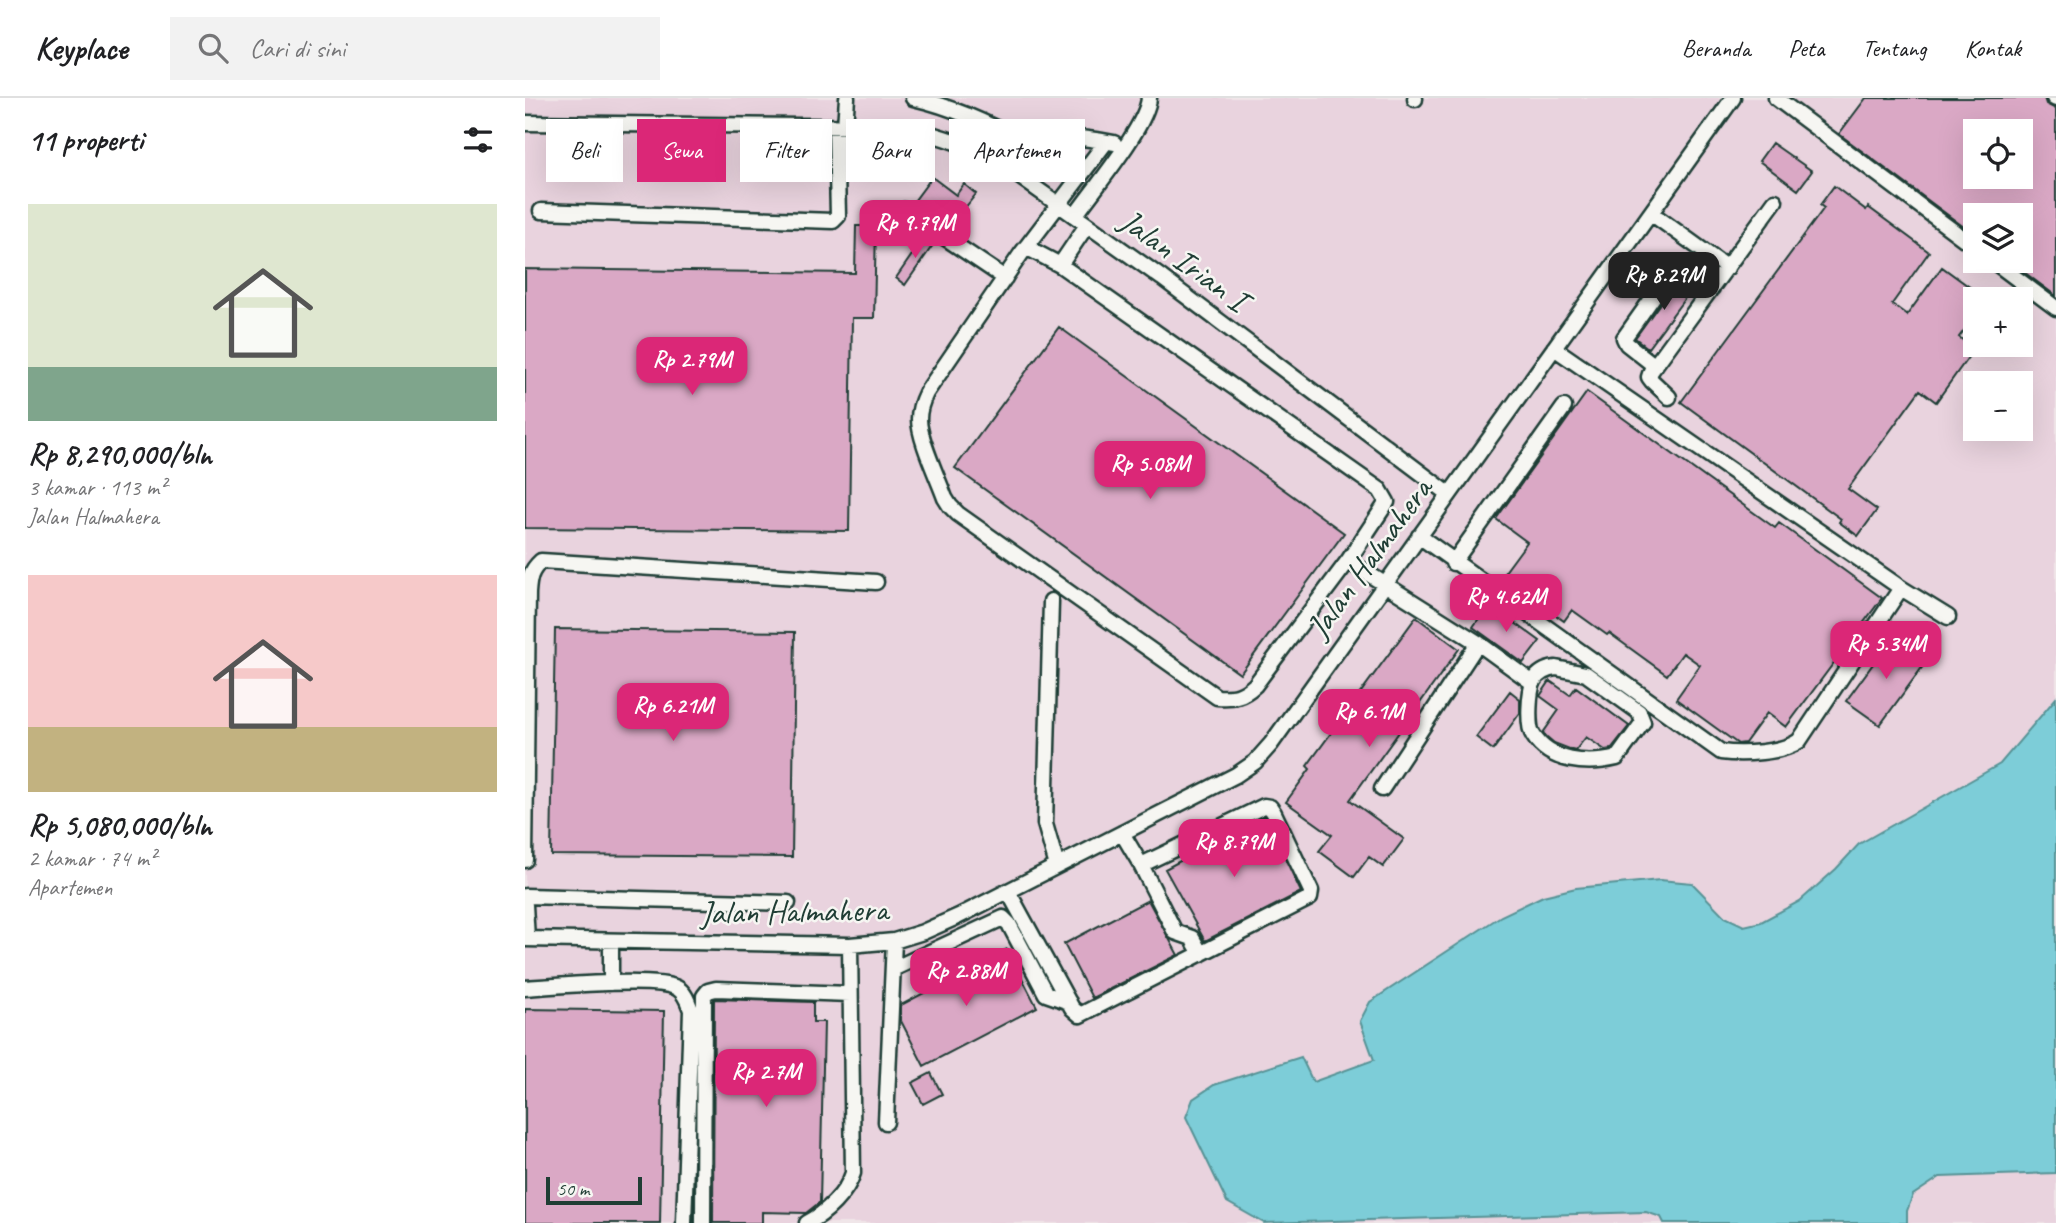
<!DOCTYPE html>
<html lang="id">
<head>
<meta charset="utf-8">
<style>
  :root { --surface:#fff; --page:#f2f2f2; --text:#202124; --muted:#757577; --line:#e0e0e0; --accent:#db2777 }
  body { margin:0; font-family:Caveat,sans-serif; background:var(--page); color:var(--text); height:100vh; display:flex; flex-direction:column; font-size:26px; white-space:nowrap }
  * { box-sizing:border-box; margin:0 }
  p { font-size:23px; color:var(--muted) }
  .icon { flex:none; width:38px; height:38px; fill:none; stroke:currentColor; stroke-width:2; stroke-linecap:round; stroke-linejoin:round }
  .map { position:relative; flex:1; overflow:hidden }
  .sheet { display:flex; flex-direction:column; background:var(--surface); width:525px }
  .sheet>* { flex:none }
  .guide { position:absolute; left:21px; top:21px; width:665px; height:63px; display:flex; gap:14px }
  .tools { position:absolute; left:1438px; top:21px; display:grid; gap:14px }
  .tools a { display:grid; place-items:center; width:70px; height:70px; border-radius:0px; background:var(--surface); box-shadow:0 7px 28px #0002; font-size:35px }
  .scale { position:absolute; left:21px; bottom:18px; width:96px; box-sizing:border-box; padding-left:7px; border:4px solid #1f3d34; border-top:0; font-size:19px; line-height:24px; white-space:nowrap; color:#1f3d34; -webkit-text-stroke:5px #f6f6f2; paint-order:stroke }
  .price { position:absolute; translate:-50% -60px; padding:0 16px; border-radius:14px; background:var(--accent); color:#fff; font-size:23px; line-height:46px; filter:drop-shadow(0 2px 4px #0008) }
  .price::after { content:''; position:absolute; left:50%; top:42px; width:21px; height:16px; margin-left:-10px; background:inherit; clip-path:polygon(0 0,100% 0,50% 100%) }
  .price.selected { background:#222; color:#fff }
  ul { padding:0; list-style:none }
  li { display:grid; align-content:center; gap:14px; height:371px; padding:0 28px }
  li span { display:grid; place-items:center; height:217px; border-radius:0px; color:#555 }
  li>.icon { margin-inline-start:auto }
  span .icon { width:126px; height:126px; fill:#fffc; stroke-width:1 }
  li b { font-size:30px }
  h2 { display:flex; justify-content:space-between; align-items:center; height:84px; padding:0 28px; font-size:30px }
  .pill { padding:0 24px; border-radius:0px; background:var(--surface); box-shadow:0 7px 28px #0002; font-size:24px; line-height:63px }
  .pill.selected { background:var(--accent); color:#fff }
  header { display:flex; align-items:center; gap:42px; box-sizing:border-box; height:98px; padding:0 35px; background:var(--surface); border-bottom:2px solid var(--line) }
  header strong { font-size:33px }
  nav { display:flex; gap:38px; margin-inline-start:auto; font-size:24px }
  .search { width:490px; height:63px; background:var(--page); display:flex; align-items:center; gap:18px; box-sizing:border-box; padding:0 24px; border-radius:0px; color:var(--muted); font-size:26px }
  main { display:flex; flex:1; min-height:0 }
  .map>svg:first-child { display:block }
  .built { fill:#e9d3de; fill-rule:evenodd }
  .water { fill:#7dcdd8; stroke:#579396; stroke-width:2 }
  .building { fill:#daa8c5; stroke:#1f3d34; stroke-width:2; fill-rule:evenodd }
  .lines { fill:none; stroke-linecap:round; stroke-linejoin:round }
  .minor-casing { stroke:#1f3d34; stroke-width:19 }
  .minor { stroke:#f6f6f2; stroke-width:14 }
  .labels { text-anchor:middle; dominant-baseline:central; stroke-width:5; stroke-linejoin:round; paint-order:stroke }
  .street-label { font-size:33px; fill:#1f3d34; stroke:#f6f6f2 }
</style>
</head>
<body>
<header>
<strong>Keyplace</strong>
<div class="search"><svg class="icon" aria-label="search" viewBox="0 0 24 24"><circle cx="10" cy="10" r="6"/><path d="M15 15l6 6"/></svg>Cari di sini</div>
<nav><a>Beranda</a><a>Peta</a><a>Tentang</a><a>Kontak</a></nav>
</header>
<main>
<section class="sheet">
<h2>11 properti<svg class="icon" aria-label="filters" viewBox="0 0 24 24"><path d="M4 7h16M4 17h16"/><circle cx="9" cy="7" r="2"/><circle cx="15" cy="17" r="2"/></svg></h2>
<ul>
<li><span style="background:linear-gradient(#dfe7d0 75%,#7fa58c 0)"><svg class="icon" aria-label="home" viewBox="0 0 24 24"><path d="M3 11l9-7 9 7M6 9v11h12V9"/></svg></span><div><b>Rp 8,290,000/bln</b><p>3 kamar · 113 m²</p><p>Jalan Halmahera</p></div></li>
<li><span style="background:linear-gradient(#f6c9c9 70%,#c2b280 0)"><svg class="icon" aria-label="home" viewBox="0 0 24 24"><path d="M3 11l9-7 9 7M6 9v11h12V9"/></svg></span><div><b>Rp 5,080,000/bln</b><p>2 kamar · 74 m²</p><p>Apartemen</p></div></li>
</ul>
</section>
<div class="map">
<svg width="1531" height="1125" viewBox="0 0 1531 1125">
  <rect width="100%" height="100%" fill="#f0e6e9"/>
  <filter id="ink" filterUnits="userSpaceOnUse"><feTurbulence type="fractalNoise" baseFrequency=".0143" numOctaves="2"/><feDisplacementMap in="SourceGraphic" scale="14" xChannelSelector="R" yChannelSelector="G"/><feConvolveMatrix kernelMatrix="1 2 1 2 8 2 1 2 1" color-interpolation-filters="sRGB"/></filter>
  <g filter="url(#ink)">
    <path class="built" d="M0,0H1531V1125H0ZM1451,33H1496V79H1451ZM1451,117H1496V163H1451ZM1451,201H1496V247H1451ZM1451,285H1496V331H1451Z"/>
    <path class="water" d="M1531,600V1075L1415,1079L1388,1097L1382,1113V1125H1139L1136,1119L1121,1114L739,1125L702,1104L661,1019L668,1001L689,987L776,959L788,984L849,962L835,923L845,904L976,818L1018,798L1051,790L1135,782L1167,785L1200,819L1219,828L1236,824L1275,803L1311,771L1334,746L1475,666Z"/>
    <path class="building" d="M1341,0H1519L1521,6L1531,11V198L1484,163H1496V117H1451V138L1314,36ZM1451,33H1496V79H1451Z
      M1247,45L1287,73L1273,92L1234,63Z
      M407,79L431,97L439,86L451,96L424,130L387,106Z
      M1309,88L1341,112L1343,109L1404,154L1367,206L1382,217L1417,169L1461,201H1451V217L1434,239L1449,251L1411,304L1395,292L1323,391L1352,412L1333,438L1314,424L1316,421L1156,304L1299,110L1295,107Z
      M331,128H351L349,220H327L324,433L0,430V171L330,175Z
      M400,138L410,144L380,187L371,180Z
      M1154,179L1168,189L1123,250L1110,240Z
      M534,229L819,435L715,576L430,370Z
      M1062,294L1250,430L1254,425L1357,500L1261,629L1242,615L1220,645L1213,646L1151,601L1175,567L1158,555L1142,577L1084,535L1082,537L1047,512L1039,523L977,478L1002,444L971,421Z
      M964,506L1015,543L998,565L948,529Z
      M891,519L934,551L825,702L879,741L858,769L844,759L829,779L794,753L807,737L761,704L785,671L782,668Z
      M30,531L270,534L267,759L26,757Z
      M1367,540L1401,564L1355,627L1321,603Z
      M1025,583L1045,597L1051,589L1104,628L1086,651L1080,652L1061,639L1050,653L1047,652L1029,645L1022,639L1018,635L1034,612L1015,598Z
      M985,593L995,601V615L968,652L951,639Z
      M740,718L776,794L680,843L640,771Z
      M623,802L653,857L567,900L539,846Z
      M482,851L512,909L399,968L375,921L376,907Z
      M189,901L288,904V924H299L295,1104L281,1115L237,1114V1125H188Z
      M0,911L139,913L135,1125H0Z
      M406,975L417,996L398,1006L387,985Z"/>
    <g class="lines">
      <defs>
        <path id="minor" d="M388,0C449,14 504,45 554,80
          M890,0V1
          M1251,0L1451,150
          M1529,0L1531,1
          M0,25L370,29C405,33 435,45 467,59L637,180L924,396
          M320,28L322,0
          M491,42C527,37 553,38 589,45
          M379,112L480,180
          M16,113L308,123L313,118L311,29
          M1126,115L1202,170
          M550,118C568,92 622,28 624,0
          M501,149L535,167L855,392L862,404L823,463L730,587C717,599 709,600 692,599L433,416L425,408L420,400C413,380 394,341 394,321C394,311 397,303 401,295L496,156L581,44
          M1468,163L1531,210
          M535,167L562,127
          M1029,250L1376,490L1423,519
          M1130,268L1102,246L1099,240L1148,171L1154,168L1187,190
          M1144,299L1127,283L1124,279L1126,273L1250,103
          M894,438L1196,654C1217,657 1257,655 1274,643L1376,490
          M823,463L953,545L857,691
          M928,465L1039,309
          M526,503L520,726L532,768
          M953,545L1008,585
          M1031,570L1061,576L1114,614L1118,624L1092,660C1063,667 1025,665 1008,637C1002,629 1004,592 1009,583C1014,574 1022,571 1031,570Z
          M597,735L616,767L650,834L667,840L676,856
          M0,762L3,495C4,481 5,473 16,463L351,484
          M483,793L547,910L555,917L785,800L786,793L749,715L745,709L739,708L616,767
          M0,798L263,805
          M0,807L2,841
          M0,841L325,847L369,843L398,834L434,818L711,677L730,664L746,646L1208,0
          M368,871L478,820L484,826L521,896L544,904
          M86,885V843
          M0,890C27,888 133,879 152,890C160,894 163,904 166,912L159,1125
          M361,1024L369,843
          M178,1125L179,898L183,893L191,891L325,896
          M282,1125C300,1116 322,1095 328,1075L325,847"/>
      </defs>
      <use href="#minor" class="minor-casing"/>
      <use href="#minor" class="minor"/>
    </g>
  </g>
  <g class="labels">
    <g class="street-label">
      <text transform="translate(659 162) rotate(36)">Jalan Irian I</text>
      <text transform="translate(844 460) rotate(-54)">Jalan Halmahera</text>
      <text transform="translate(269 813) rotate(-1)">Jalan Halmahera</text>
    </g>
  </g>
</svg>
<div class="tools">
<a><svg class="icon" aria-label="locate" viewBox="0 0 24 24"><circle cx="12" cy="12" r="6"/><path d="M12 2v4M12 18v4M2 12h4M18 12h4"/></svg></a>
<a><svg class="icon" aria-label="layers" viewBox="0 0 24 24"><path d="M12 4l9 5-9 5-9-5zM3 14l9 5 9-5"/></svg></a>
<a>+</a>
<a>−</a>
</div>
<div class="scale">50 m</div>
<b class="price" style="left:390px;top:162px">Rp 9.79M</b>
<b class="price selected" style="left:1139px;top:214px">Rp 8.29M</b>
<b class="price" style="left:167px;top:299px">Rp 2.79M</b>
<b class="price" style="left:625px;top:403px">Rp 5.08M</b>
<b class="price" style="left:981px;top:536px">Rp 4.62M</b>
<b class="price" style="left:1361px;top:583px">Rp 5.34M</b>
<b class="price" style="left:148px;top:645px">Rp 6.21M</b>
<b class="price" style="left:844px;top:651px">Rp 6.1M</b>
<b class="price" style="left:709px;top:781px">Rp 8.79M</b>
<b class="price" style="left:441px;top:910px">Rp 2.88M</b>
<b class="price" style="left:241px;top:1011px">Rp 2.7M</b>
<div class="guide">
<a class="pill">Beli</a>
<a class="pill selected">Sewa</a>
<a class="pill">Filter</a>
<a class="pill">Baru</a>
<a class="pill">Apartemen</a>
</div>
</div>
</main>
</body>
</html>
